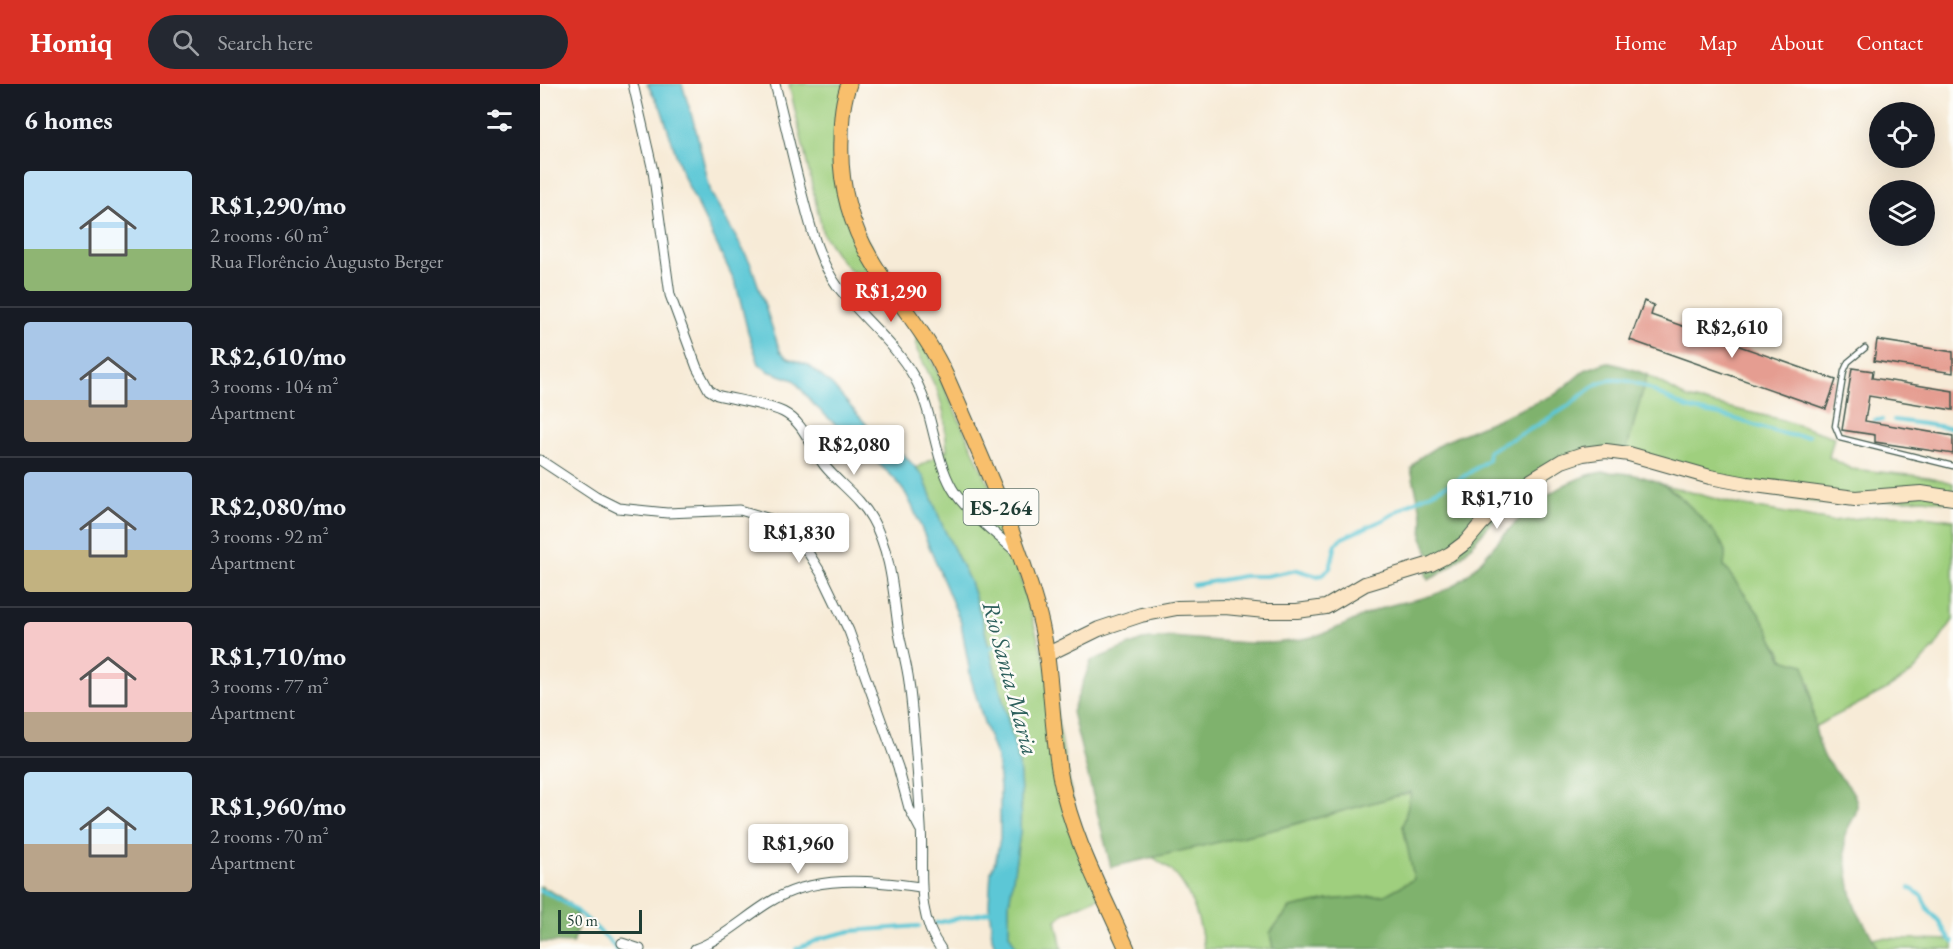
<!DOCTYPE html>
<html lang="en">
<head>
<meta charset="utf-8">
<style>
  :root { --surface:#171b24; --page:#242831; --text:#f1f3f6; --muted:#9ea1a6; --line:#363941; --accent:#d93025 }
  body { margin:0; font-family:"EB Garamond",serif; background:var(--page); color:var(--text); height:100vh; display:flex; flex-direction:column; font-size:22px; white-space:nowrap }
  * { box-sizing:border-box; margin:0 }
  p { font-size:20px; color:var(--muted) }
  .icon { flex:none; width:33px; height:33px; fill:none; stroke:currentColor; stroke-width:2; stroke-linecap:round; stroke-linejoin:round }
  .map { position:relative; flex:1; overflow:hidden }
  .sheet { display:flex; flex-direction:column; background:var(--surface); width:540px }
  .sheet>* { flex:none }
  .tools { position:absolute; left:1329px; top:18px; display:grid; gap:12px }
  .tools a { display:grid; place-items:center; width:66px; height:66px; border-radius:50%; background:var(--surface); box-shadow:0 6px 24px #0002; font-size:30px }
  .scale { position:absolute; left:18px; bottom:15px; width:84px; box-sizing:border-box; padding-left:6px; border:3px solid #1f3d34; border-top:0; font-size:16px; line-height:21px; white-space:nowrap; color:#1f3d34; -webkit-text-stroke:4px #fdfcf7; paint-order:stroke }
  .price { position:absolute; translate:-50% -51px; padding:0 14px; border-radius:6px; background:#fff; color:#222; font-size:20px; line-height:39px; filter:drop-shadow(0 2px 3px #0008) }
  .price::after { content:''; position:absolute; left:50%; top:36px; width:18px; height:14px; margin-left:-9px; background:inherit; clip-path:polygon(0 0,100% 0,50% 100%) }
  .price.selected { background:var(--accent); color:#fff }
  ul { padding:0; list-style:none }
  li { display:flex; align-items:center; gap:18px; height:150px; padding:0 24px }
  li+li { border-top:2px solid var(--line) }
  li span { display:grid; place-items:center; flex:none; width:168px; height:120px; border-radius:6px; color:#555 }
  li>.icon { margin-inline-start:auto }
  span .icon { width:72px; height:72px; fill:#fffc; stroke-width:1 }
  li b { font-size:26px }
  h2 { display:flex; justify-content:space-between; align-items:center; height:72px; padding:0 24px; font-size:26px }
  header { display:flex; align-items:center; gap:36px; box-sizing:border-box; height:84px; padding:0 30px; background:var(--accent); color:#fff }
  header strong { font-size:28px }
  nav { display:flex; gap:33px; margin-inline-start:auto; font-size:21px }
  .search { width:420px; height:54px; background:var(--page); display:flex; align-items:center; gap:15px; box-sizing:border-box; padding:0 21px; border-radius:33px; color:var(--muted); font-size:22px }
  main { display:flex; flex:1; min-height:0 }
  .map>svg:first-child { display:block }
  .green { fill:#9fcf7e; stroke:#5f8659; stroke-width:1.5 }
  .forest { fill:#7fb26d; stroke:#4f7850; stroke-width:1.5 }
  .water { fill:#5cc7d6; stroke:#3e8285; stroke-width:1.5 }
  .lines { fill:none; stroke-linecap:round; stroke-linejoin:round }
  .stream { stroke:#5cc7d6; stroke-width:4 }
  .building { fill:#e59d91 }
  .lane-casing { stroke:#3f574c; stroke-width:7 }
  .street-casing { stroke:#3f574c; stroke-width:11 }
  .secondary-casing { stroke:#3f574c; stroke-width:16 }
  .primary-casing { stroke:#3f574c; stroke-width:17 }
  .lane { stroke:#fff; stroke-width:4.5 }
  .street { stroke:#fff; stroke-width:9 }
  .secondary { stroke:#fce5c4; stroke-width:14 }
  .primary { stroke:#f8bf6c; stroke-width:15 }
  .labels { text-anchor:middle; dominant-baseline:central; stroke-width:5; stroke-linejoin:round; paint-order:stroke }
  .shield { fill:#fdfcf7; stroke:#62766e; stroke-width:1.5 }
  .shield-label { font-size:21px; font-weight:bold; fill:#1f3d34 }
  .water-label { font-size:24px; font-style:italic; fill:#2e605c; stroke:#fdfcf7 }
</style>
</head>
<body>
<header>
<strong>Homiq</strong>
<div class="search"><svg class="icon" aria-label="search" viewBox="0 0 24 24"><circle cx="10" cy="10" r="6"/><path d="M15 15l6 6"/></svg>Search here</div>
<nav><a>Home</a><a>Map</a><a>About</a><a>Contact</a></nav>
</header>
<main>
<section class="sheet">
<h2>6 homes<svg class="icon" aria-label="filters" viewBox="0 0 24 24"><path d="M4 7h16M4 17h16"/><circle cx="9" cy="7" r="2"/><circle cx="15" cy="17" r="2"/></svg></h2>
<ul>
<li><span style="background:linear-gradient(#bfe0f5 65%,#8fb573 0)"><svg class="icon" aria-label="home" viewBox="0 0 24 24"><path d="M3 11l9-7 9 7M6 9v11h12V9"/></svg></span><div><b>R$1,290/mo</b><p>2 rooms · 60 m²</p><p>Rua Florêncio Augusto Berger</p></div></li>
<li><span style="background:linear-gradient(#a9c7e8 65%,#b9a48a 0)"><svg class="icon" aria-label="home" viewBox="0 0 24 24"><path d="M3 11l9-7 9 7M6 9v11h12V9"/></svg></span><div><b>R$2,610/mo</b><p>3 rooms · 104 m²</p><p>Apartment</p></div></li>
<li><span style="background:linear-gradient(#a9c7e8 65%,#c2b280 0)"><svg class="icon" aria-label="home" viewBox="0 0 24 24"><path d="M3 11l9-7 9 7M6 9v11h12V9"/></svg></span><div><b>R$2,080/mo</b><p>3 rooms · 92 m²</p><p>Apartment</p></div></li>
<li><span style="background:linear-gradient(#f6c9c9 75%,#b9a48a 0)"><svg class="icon" aria-label="home" viewBox="0 0 24 24"><path d="M3 11l9-7 9 7M6 9v11h12V9"/></svg></span><div><b>R$1,710/mo</b><p>3 rooms · 77 m²</p><p>Apartment</p></div></li>
<li><span style="background:linear-gradient(#bfe0f5 60%,#b9a48a 0)"><svg class="icon" aria-label="home" viewBox="0 0 24 24"><path d="M3 11l9-7 9 7M6 9v11h12V9"/></svg></span><div><b>R$1,960/mo</b><p>2 rooms · 70 m²</p><p>Apartment</p></div></li>
</ul>
</section>
<div class="map">
<svg width="1413" height="865" viewBox="0 0 1413 865">
  <rect width="100%" height="100%" fill="#fdfcf7"/>
  <filter id="ink" filterUnits="userSpaceOnUse"><feTurbulence type="fractalNoise" baseFrequency=".0167" numOctaves="2"/><feDisplacementMap in="SourceGraphic" scale="12" xChannelSelector="R" yChannelSelector="G"/><feConvolveMatrix kernelMatrix="1 2 1 2 8 2 1 2 1" color-interpolation-filters="sRGB"/></filter>
  <filter id="wash" filterUnits="userSpaceOnUse"><feTurbulence type="fractalNoise" baseFrequency=".008" numOctaves="4" result="noise"/><feDisplacementMap in="SourceGraphic" scale="24" xChannelSelector="R" yChannelSelector="G"/><feGaussianBlur stdDeviation="1.35" result="paint"/><feColorMatrix in="noise" values="0 0 0 0 0 0 0 0 0 0 0 0 0 0 0 0 0 1.4 0 .05"/><feComposite in="paint" operator="in"/></filter>
  <g filter="url(#wash)">
    <rect width="100%" height="100%" fill="#f7ebd7"/>
    <path class="green" d="M249,0H304L303,117L367,222L460,425L510,595L535,729L567,810L526,828L516,836L522,865H477L469,850V820L480,749L481,710L479,679L441,532L430,498L403,443L383,392L376,384L407,366L404,330L398,308L377,266L376,244L343,206L319,195L299,174L283,150Z
      M1107,291L1147,314L1239,335L1294,353L1289,373L1311,385L1389,393L1413,399V419L1384,415L1292,420L1261,416L1198,404L1085,372Z
      M1121,400L1194,420L1292,437L1348,431L1383,432L1413,436V536L1395,563L1373,588L1347,605L1274,643L1270,599L1244,576L1241,568L1184,482L1185,467L1167,441L1143,415Z
      M872,708L863,742L875,795L845,811L788,816L750,824L730,849L733,865H664C661,840 652,809 635,790C629,783 620,778 612,773L744,743Z
      M1333,854L1413,856V865H1337Z"/>
    <path class="forest" d="M1067,278L1095,286L1107,291L1085,372C1070,373 1054,373 1039,376C1012,381 962,427 943,448C926,468 912,485 888,496L885,487L889,470L882,454L883,436L871,385L879,374L904,358L1016,310L1045,286Z
      M1062,388C1081,388 1104,391 1122,400C1137,408 1182,451 1185,468C1186,472 1184,478 1184,482L1222,534L1243,575L1264,581C1274,611 1270,644 1285,674C1294,690 1317,703 1317,723C1317,733 1306,743 1305,753C1304,766 1310,813 1316,825C1323,839 1333,851 1337,865H733L730,849L750,824L788,816L845,811L874,795L863,742L871,708L744,743L571,783L532,628L551,577L602,556L632,553C677,556 727,565 772,553C799,546 822,530 848,522C873,515 898,514 920,497C934,487 943,474 955,461C982,429 1019,395 1062,388Z
      M0,802C27,815 47,826 33,859L0,858Z"/>
    <path class="water" d="M107,0H142L156,46L171,109L211,180L240,267L248,274L268,281L292,301L332,347L366,373L383,392L403,443L430,498L441,532L479,679L481,710L480,749L469,820V850L477,865H456L452,854L449,819L451,788L456,775L460,754V704L457,674L445,642L431,595L421,539L373,424L366,410L354,394L272,319L254,296L228,287L219,280L208,248L196,200L142,89L121,24Z"/>
    <g class="lines">
      <path class="stream" d="M1335,336H1342
        M1354,336L1413,344
        M653,501L704,492H726L757,486L777,492L782,491L790,484L796,460L800,455L843,436L873,418L920,395L948,376L949,367C968,356 990,347 1009,334C1018,328 1028,323 1036,316C1045,309 1050,302 1062,298C1093,288 1121,314 1148,324C1160,328 1172,329 1184,332C1212,338 1240,354 1269,352
        M447,566L471,550
        M1370,804L1381,811L1389,827L1399,837L1409,855L1413,858
        M0,806C30,817 55,842 77,865
        M396,839L453,827
        M256,865L282,854L311,847L379,842"/>
    </g>
    <g id="blocks">
      <path class="building" d="M1104,217L1114,221L1111,231L1296,296L1286,325L1090,256Z
        M1337,256L1413,268V289L1334,277Z
        M1312,284L1333,287L1332,294L1413,307V326L1329,312L1325,337L1413,352V370L1335,358V351L1302,346Z"/>
    </g>
  </g>
  <g filter="url(#ink)">
    <use href="#blocks" fill-opacity="0" stroke="#3f574c" stroke-width="1.5"/>
    <g class="lines">
      <defs>
        <path id="lane" d="M1325,264L1308,278L1304,287L1295,342L1300,354L1413,382"/>
        <path id="street" d="M93,0L113,87L130,211L157,284L169,306L177,311C196,316 227,320 243,328C265,339 270,363 284,381C299,400 320,413 332,435C352,470 353,510 359,549C362,565 367,581 369,598C375,646 378,694 381,742C384,785 374,828 401,865
          M235,0C244,35 252,71 261,106C270,140 277,174 298,203C322,234 354,258 374,293C394,329 393,370 412,404C425,427 457,450 476,468
          M0,376L56,413L78,424L127,429L200,426L237,437L252,448L264,462L281,489L309,547L358,683L369,724L380,745
          M82,859L100,865
          M155,865C182,855 204,834 228,819C273,790 331,796 380,803"/>
        <path id="secondary" d="M508,570L559,545L601,531L637,524L685,523L725,527H757L786,523L825,500L891,480L910,470L926,458L941,440L976,405L1022,377L1043,370L1066,367L1089,370L1170,393L1207,400L1315,414L1381,409L1413,414"/>
        <path id="primary" d="M309,0C302,18 301,36 301,55C299,98 309,138 331,175C354,215 387,249 406,292C440,370 476,448 499,531C513,585 510,641 521,696C533,756 563,810 587,865"/>
      </defs>
      <use href="#lane" class="lane-casing"/>
      <use href="#street" class="street-casing"/>
      <use href="#secondary" class="secondary-casing"/>
      <use href="#primary" class="primary-casing"/>
      <use href="#lane" class="lane"/>
      <use href="#street" class="street"/>
      <use href="#secondary" class="secondary"/>
      <use href="#primary" class="primary"/>
    </g>
  </g>
  <g class="labels">
    <rect class="shield" x="423.5" y="405" width="75" height="36" rx="4.5"/>
    <g class="shield-label">
      <text x="461" y="423">ES-264</text>
    </g>
    <g class="water-label">
      <text transform="translate(471 594) rotate(75)">Rio Santa Maria</text>
    </g>
  </g>
</svg>
<div class="tools">
<a><svg class="icon" aria-label="locate" viewBox="0 0 24 24"><circle cx="12" cy="12" r="6"/><path d="M12 2v4M12 18v4M2 12h4M18 12h4"/></svg></a>
<a><svg class="icon" aria-label="layers" viewBox="0 0 24 24"><path d="M12 4l9 5-9 5-9-5zM3 14l9 5 9-5"/></svg></a>
</div>
<div class="scale">50 m</div>
<b class="price selected" style="left:351px;top:239px">R$1,290</b>
<b class="price" style="left:1192px;top:275px">R$2,610</b>
<b class="price" style="left:314px;top:392px">R$2,080</b>
<b class="price" style="left:957px;top:446px">R$1,710</b>
<b class="price" style="left:259px;top:480px">R$1,830</b>
<b class="price" style="left:258px;top:791px">R$1,960</b>
</div>
</main>
</body>
</html>
